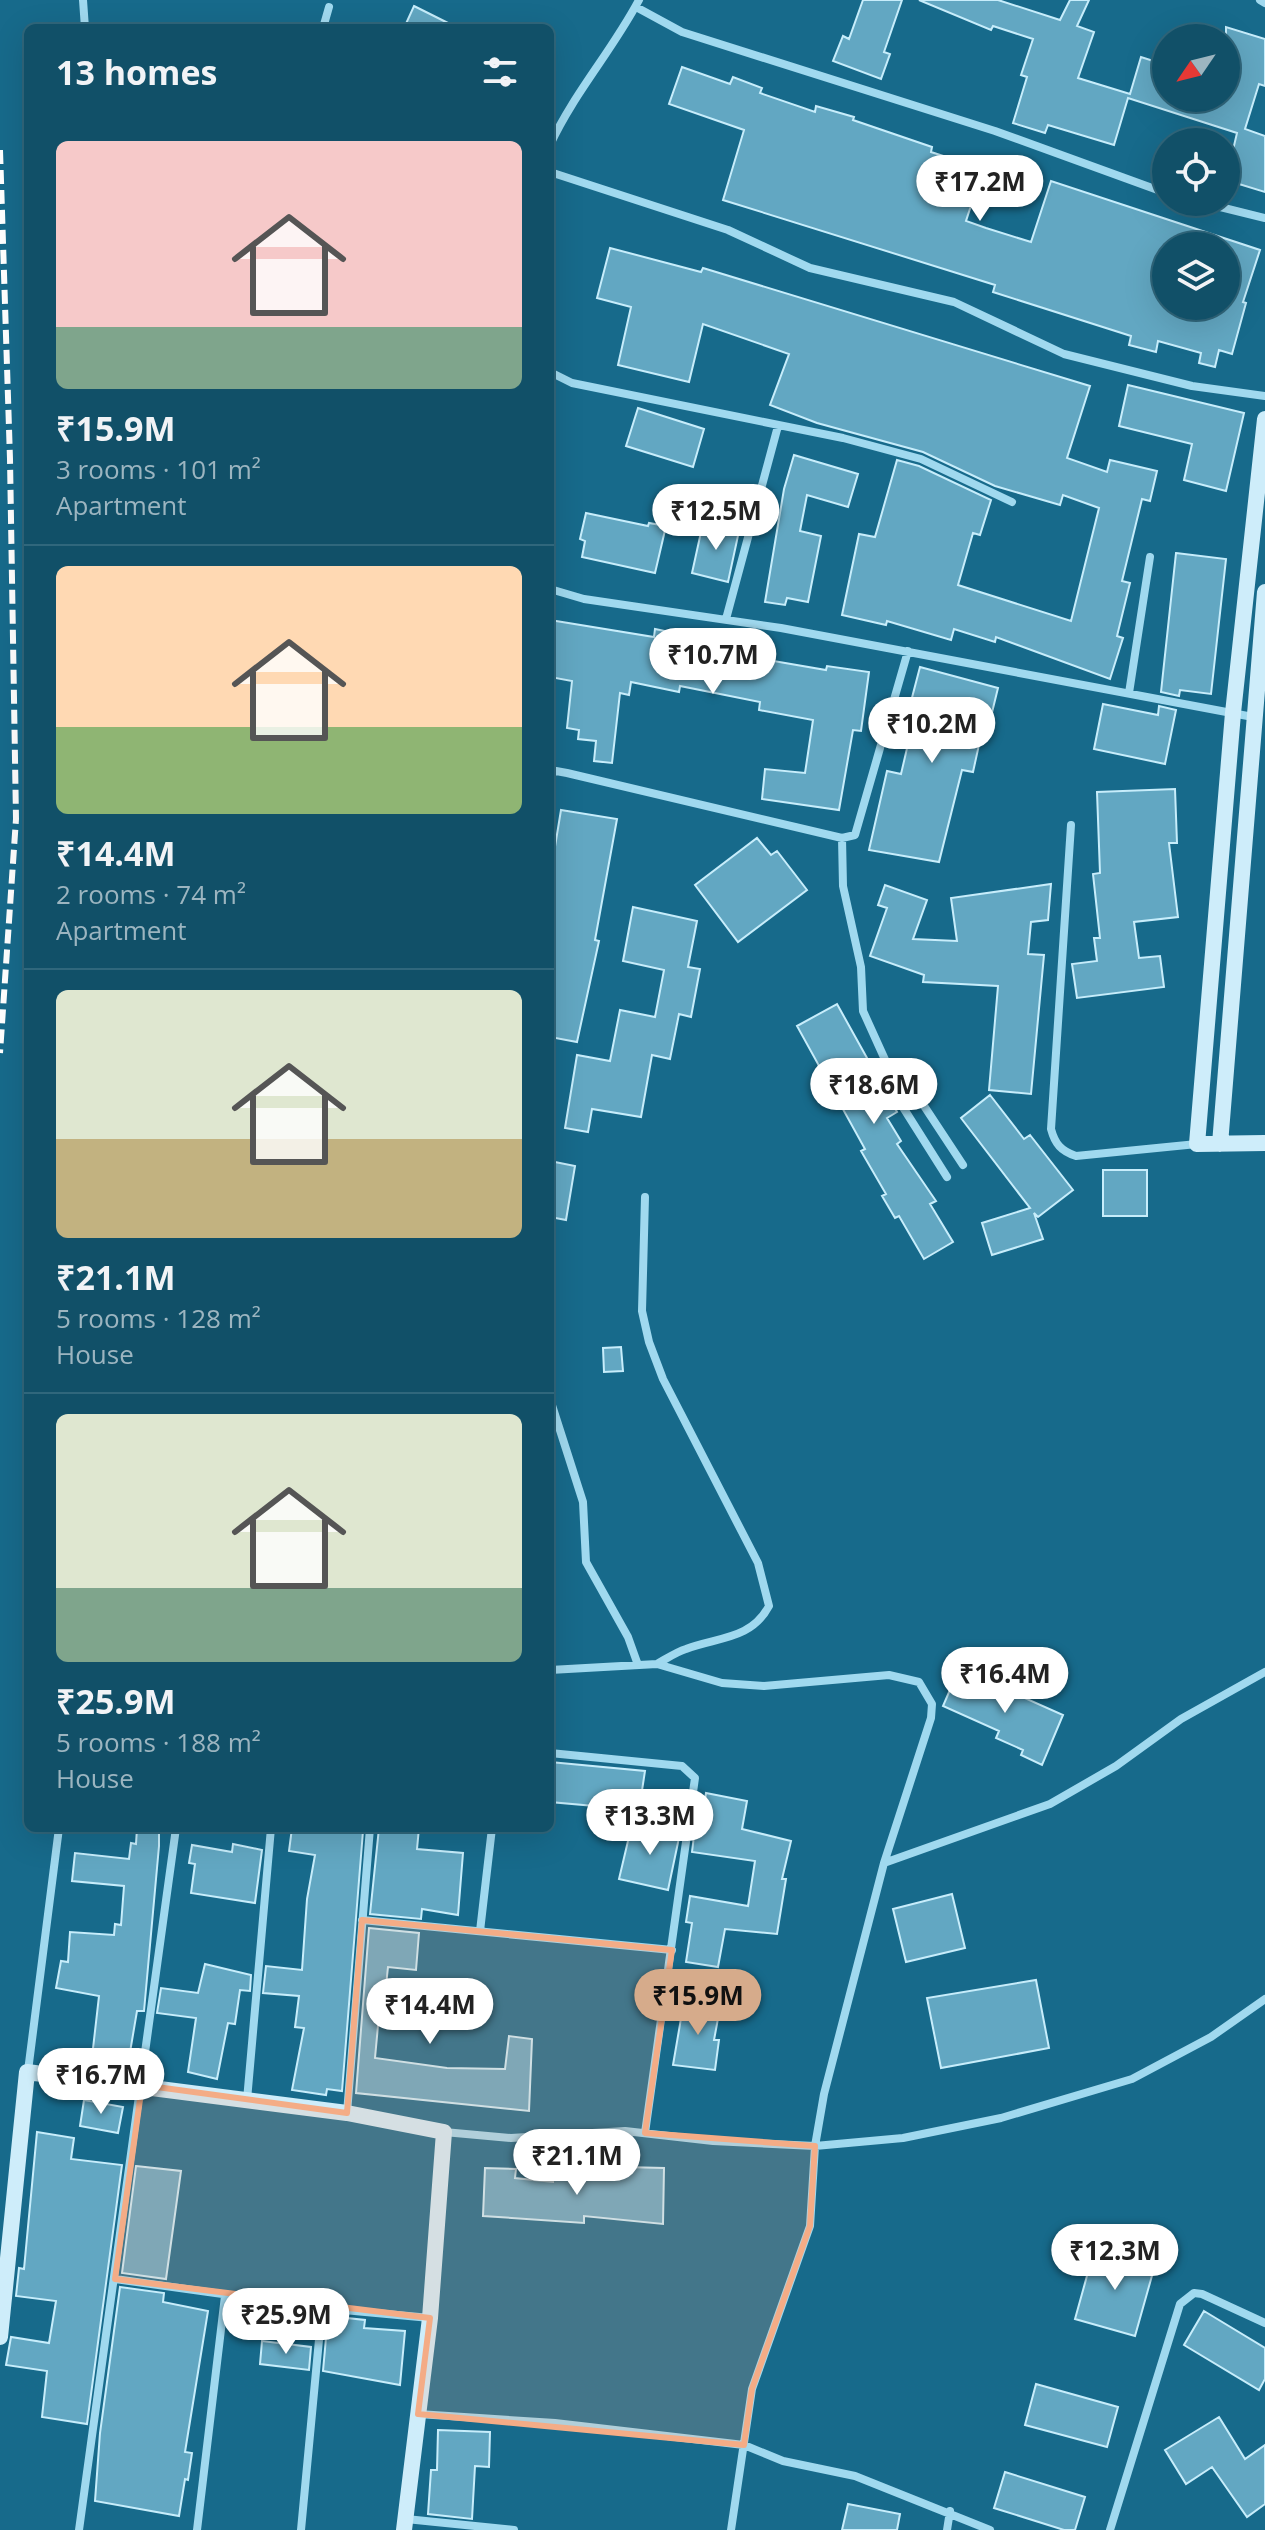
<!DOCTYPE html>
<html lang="en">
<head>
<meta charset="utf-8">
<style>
  :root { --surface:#115068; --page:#1e5a71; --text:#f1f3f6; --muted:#9cb5c0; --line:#30677c; --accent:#d6ab8b }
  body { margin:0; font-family:"Open Sans",sans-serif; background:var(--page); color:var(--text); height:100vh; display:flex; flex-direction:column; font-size:30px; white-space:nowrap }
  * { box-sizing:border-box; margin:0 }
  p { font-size:26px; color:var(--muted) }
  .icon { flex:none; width:44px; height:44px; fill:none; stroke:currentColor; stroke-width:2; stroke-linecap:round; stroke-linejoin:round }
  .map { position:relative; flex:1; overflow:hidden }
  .sheet { position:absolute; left:24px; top:24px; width:530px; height:1808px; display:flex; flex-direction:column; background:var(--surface); border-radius:12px; box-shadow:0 8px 32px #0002,0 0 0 2px var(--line) }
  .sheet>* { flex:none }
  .needle { width:52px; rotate:235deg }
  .tools { position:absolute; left:1152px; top:24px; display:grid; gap:16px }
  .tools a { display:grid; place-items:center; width:88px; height:88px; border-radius:50%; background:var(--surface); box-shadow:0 8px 32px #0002,0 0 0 2px var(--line); font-size:40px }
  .price { position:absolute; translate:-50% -68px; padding:0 18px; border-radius:28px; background:#fff; color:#222; font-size:26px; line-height:52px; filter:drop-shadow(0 2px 4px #0008) }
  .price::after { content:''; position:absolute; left:50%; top:48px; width:24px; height:18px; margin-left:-12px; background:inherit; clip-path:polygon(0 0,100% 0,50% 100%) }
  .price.selected { background:var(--accent); color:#111 }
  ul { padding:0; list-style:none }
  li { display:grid; align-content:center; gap:16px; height:424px; padding:0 32px }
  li+li { border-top:2px solid var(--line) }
  li span { display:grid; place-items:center; height:248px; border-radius:12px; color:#555 }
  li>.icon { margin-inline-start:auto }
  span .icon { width:144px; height:144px; fill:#fffc; stroke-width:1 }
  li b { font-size:34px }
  h2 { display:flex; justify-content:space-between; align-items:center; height:96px; padding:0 32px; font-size:34px }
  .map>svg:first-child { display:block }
  .building { fill:#62a7c2; stroke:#c7edfb; stroke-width:2; fill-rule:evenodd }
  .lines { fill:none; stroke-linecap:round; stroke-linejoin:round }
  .street { stroke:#a0d9ef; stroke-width:8 }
  .secondary { stroke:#ceedfa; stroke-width:16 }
  .rail { stroke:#fff; stroke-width:6; stroke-dasharray:14 6; stroke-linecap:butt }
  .marked { fill:#f4ac86; fill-opacity:0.2; stroke:#f4ac86; stroke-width:6; stroke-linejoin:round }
</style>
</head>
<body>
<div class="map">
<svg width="1265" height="2530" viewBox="0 0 1265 2530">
  <rect width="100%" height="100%" fill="#176a8b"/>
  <path class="building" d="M863,0H902L884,52L890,54L881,79L833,61L843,36L849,39Z
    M919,0H998L1060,20L1070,0H1089L1077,26L1094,32L1078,78L1130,94L1141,57L1166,65V98H1226V27L1265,39V86L1259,84L1245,129L1265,136V192L1226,180L1237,133L1128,98L1114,145L1048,125L1045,133L1013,123L1027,77L1021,75L1033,39L993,26L991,30Z
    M414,6L458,28H404Z
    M682,67L730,84L733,77L762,88L760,93L815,112L816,106L854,117L853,120L932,147L931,152L983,169L966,221L986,228L1031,242L1051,181L1260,250L1243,302L1246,303L1232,354L1219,350L1215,367L1199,363L1201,353L1158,341L1156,352L1129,345L1131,336L993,292L995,285L723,200L744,130L669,104ZM1166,246H1226V306H1166Z
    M610,248L701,272L703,268L1090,386L1067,458L1107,472L1110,460L1157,471L1150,501L1142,499L1122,581L1130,583L1117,636L1123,638L1110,679L996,637L995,642L954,629L951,640L887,621L886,625L842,615L859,534L875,537L897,460L919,466L991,500L980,535L973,533L958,585L1071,621L1099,508L1063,495L1060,505L995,486L923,452L817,423L770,405L789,354L703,324L689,382L618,365L631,307L597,298Z
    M1128,385L1244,413L1226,491L1184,480L1192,444L1119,426Z
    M638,408L704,429L693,467L626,446Z
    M794,455L858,474L848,507L807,495L800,531L821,536L808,602L787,598L785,605L765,602L784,489Z
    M586,513L648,526L649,523L666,526L655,573L582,557L585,541L580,539Z
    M703,523L739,531L728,582L692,573Z
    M1176,553L1226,559L1211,694L1180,690L1179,696L1161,692Z
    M550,620L654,637L655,629L746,648L745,656L826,670L827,666L869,672L861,731L853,730L839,810L762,799L765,769L805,773L813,720L759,710L760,702L680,686L679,692L631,682L629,695L620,693L612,763L594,761L596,741L578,739L579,730L567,728L572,681L550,677Z
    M920,667L998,688L987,733L982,731L973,772L962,770L939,862L869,850L887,771L901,774L915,714L908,713Z
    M1103,704L1158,715L1159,706L1176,710L1165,764L1094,749Z
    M1175,789L1177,843H1169L1178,917L1134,922L1139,958L1160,956L1164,987L1077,998L1072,964L1097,961L1094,938H1100L1093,874L1100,873L1097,792Z
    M561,810L617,819L595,940L599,941L577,1042L550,1037V877Z
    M757,838L771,855L777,851L807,890L738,942L695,885Z
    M1051,884L1048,920L1031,922L1028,954L1044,955L1031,1094L989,1090L998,986L923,982L924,975L870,956L887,908L878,905L885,885L927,900L913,939L957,941L951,898Z
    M633,907L697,921L688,967L700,969L691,1017L679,1014L670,1059L652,1055L641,1117L592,1109L588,1132L565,1128L577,1055L610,1061L620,1010L655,1017L664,970L623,961Z
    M837,1004L897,1112L887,1118L901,1141L897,1144L936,1201L930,1204L953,1242L924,1259L899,1216L895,1218L882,1196L886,1194L861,1151L865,1149L797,1026Z
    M990,1095L1024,1139L1030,1135L1073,1190L1038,1217L1034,1213L1043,1239L992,1255L982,1223L1030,1208L961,1118Z
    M550,1161L575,1166L566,1220L550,1217Z
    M1103,1170H1147V1216H1103Z
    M621,1347L623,1371L604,1372L603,1348Z
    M959,1669L1063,1715L1042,1765L1021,1755L1023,1750L996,1738L999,1731L943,1706Z
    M550,1762L645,1771L639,1810L550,1802Z
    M706,1793L747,1801L742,1829L791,1841L782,1879H786L777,1934L725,1929L718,1967L686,1962L692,1923L686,1922L690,1896L748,1906L755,1861L692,1852L694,1836L699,1837Z
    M632,1824L680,1833L668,1890L619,1879Z
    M137,1828H159V1846L144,2011H137L127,2070L91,2066L99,1996L56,1988L61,1961L68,1962L70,1932L114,1935L115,1924L121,1925L124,1886L72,1881L75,1853L129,1859L131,1843L136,1844Z
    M292,1828L363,1831L342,2091L327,2089L326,2095L292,2090L304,2028L295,2027L299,1996L263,1993L266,1966L302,1970L307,1899L315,1855L289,1851Z
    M379,1828H419L417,1849L463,1853L458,1915L422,1909L421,1919L370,1914Z
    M233,1844L262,1850L255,1903L191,1893L195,1864L189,1863L192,1845L232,1852Z
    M952,1894L965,1948L906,1962L893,1909Z
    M369,1928L419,1933L416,1970L388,1967L384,2004H380L375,2058L447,2068L505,2069L509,2036L532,2039L529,2111L356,2093Z
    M205,1964L251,1975L250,1991L240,1990L235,2024L228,2023L217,2079L188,2072L196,2018L157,2013L161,1988L198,1993Z
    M1036,1980L1049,2048L941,2068L927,1998Z
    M684,2001L720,2008L714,2040H719L715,2070L673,2065Z
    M84,2100L123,2107L118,2133L80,2126Z
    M37,2132L74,2138L71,2159L122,2165L87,2424L42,2417L47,2371L6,2365L11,2337L49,2343L56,2301L16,2296L19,2268L24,2269Z
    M136,2166L181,2171L166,2279L122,2273Z
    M624,2167L664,2168L663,2224L584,2216V2223L483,2216L485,2168L516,2169L515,2178L553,2182V2179L593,2180V2174L623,2176Z
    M1095,2247L1155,2265L1135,2336L1075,2319Z
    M120,2287L164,2293L163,2302L208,2311L185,2452L192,2453L188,2480L185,2479L179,2516L95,2501L100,2433Z
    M1204,2311L1265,2348V2379L1259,2390L1184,2345Z
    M328,2316L365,2320L364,2328L405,2331L400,2385L323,2371Z
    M262,2341L311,2347L309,2370L260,2364Z
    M1036,2384L1118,2407L1107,2447L1025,2425Z
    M1219,2417L1245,2459L1265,2445V2504L1247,2517L1212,2467L1186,2484L1165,2450Z
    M438,2430L490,2432L489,2467L475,2466L472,2519L428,2514L431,2470H437Z
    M1005,2472L1085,2497L1075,2530H1064L994,2508Z
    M848,2504L900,2514L897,2530H842Z"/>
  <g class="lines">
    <path class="street" d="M83,0L85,28
      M1260,0L1265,3
      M636,7L682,32L995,131L1166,193
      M323,28L329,7
      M550,145C574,93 612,51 639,0
      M550,172L728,230L810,268L954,302L1064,354L1192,386L1265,396
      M1200,202L1265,218
      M550,372L572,383L843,438L921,459L1012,502
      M550,589L584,599L781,628L1253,717
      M726,619L778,426
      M1129,693L1150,557
      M550,775L556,771L567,773L842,838L855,835L908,651
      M1071,825L1051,1129C1055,1144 1061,1151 1076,1156L1197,1144
      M842,838L843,886L861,967L863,1011L887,1064
      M947,1177L887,1082V1064L903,1074L963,1165
      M645,1197L642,1311L649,1342L663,1379L758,1563L769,1606C751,1640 717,1637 686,1649C676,1652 666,1659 657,1664
      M550,1399L583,1502L586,1562L628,1637L638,1665
      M550,1670L657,1664L722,1683L764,1686L889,1675L919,1682L932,1704L931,1718L884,1863
      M550,1753L682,1766L695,1778L645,2133
      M362,1920L672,1950
      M480,1931L492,1828
      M28,2071L59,1828
      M247,2100L271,1828
      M347,2113L370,1828
      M444,2132L511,2138L625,2131L713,2141L815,2146L903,2138L1001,2118L1132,2079L1211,2037L1265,1999
      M115,2279L322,2308L430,2318
      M418,2414L555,2423L744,2445L783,2461L855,2476L990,2530
      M406,2519L514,2530
      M79,2530L176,1828
      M197,2530L225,2296
      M301,2530L322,2308
      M731,2530L752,2389L810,2226L815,2146L824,2094L884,1863L1050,1804L1116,1766L1181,1719L1265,1672
      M947,2530L950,2511
      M1110,2530L1180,2304L1194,2293L1202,2294L1265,2323"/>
    <path class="secondary" d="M1265,419L1233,713L1197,1144L1265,1143
      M1220,1144L1265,592
      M0,2337L27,2072L347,2113L444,2132L430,2318L404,2530"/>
    <path class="rail" d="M0,150L10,459L16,819L0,1053"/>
  </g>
  <path class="marked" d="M362,1920L672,1950L645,2133L815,2146L810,2226L752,2389L744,2445L418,2414L430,2318L115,2279L142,2085L347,2113Z"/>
</svg>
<div class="tools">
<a><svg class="needle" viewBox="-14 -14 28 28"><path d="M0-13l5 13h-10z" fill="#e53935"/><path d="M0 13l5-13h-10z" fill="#9cb5c0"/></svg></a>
<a><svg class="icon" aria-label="locate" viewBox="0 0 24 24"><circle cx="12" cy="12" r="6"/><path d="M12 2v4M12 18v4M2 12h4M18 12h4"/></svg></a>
<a><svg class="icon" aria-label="layers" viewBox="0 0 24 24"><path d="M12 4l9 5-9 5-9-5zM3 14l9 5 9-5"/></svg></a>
</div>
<b class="price" style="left:980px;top:223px">₹17.2M</b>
<b class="price" style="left:716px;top:552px">₹12.5M</b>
<b class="price" style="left:713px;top:696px">₹10.7M</b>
<b class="price" style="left:932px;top:765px">₹10.2M</b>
<b class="price" style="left:874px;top:1126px">₹18.6M</b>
<b class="price" style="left:1005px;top:1715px">₹16.4M</b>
<b class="price" style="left:650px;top:1857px">₹13.3M</b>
<b class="price selected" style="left:698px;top:2037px">₹15.9M</b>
<b class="price" style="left:430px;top:2046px">₹14.4M</b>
<b class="price" style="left:101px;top:2116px">₹16.7M</b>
<b class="price" style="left:577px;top:2197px">₹21.1M</b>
<b class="price" style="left:1115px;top:2292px">₹12.3M</b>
<b class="price" style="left:286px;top:2356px">₹25.9M</b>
<section class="sheet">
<h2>13 homes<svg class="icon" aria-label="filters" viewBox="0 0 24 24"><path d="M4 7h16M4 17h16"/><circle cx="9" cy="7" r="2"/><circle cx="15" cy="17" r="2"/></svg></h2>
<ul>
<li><span style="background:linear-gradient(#f6c9c9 75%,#7fa58c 0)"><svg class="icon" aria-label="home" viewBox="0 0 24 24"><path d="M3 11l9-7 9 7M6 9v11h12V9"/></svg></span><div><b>₹15.9M</b><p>3 rooms · 101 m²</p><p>Apartment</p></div></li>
<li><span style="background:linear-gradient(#ffd9b3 65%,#8fb573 0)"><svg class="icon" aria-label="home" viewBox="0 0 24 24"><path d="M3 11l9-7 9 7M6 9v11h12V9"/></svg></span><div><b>₹14.4M</b><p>2 rooms · 74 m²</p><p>Apartment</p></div></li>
<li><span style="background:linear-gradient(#dfe7d0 60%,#c2b280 0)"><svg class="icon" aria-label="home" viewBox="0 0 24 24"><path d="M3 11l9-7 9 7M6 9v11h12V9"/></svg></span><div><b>₹21.1M</b><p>5 rooms · 128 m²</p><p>House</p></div></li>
<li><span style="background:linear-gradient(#dfe7d0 70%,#7fa58c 0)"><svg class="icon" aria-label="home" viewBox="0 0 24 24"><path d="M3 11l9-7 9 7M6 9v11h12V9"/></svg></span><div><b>₹25.9M</b><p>5 rooms · 188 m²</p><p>House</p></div></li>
</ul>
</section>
</div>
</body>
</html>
